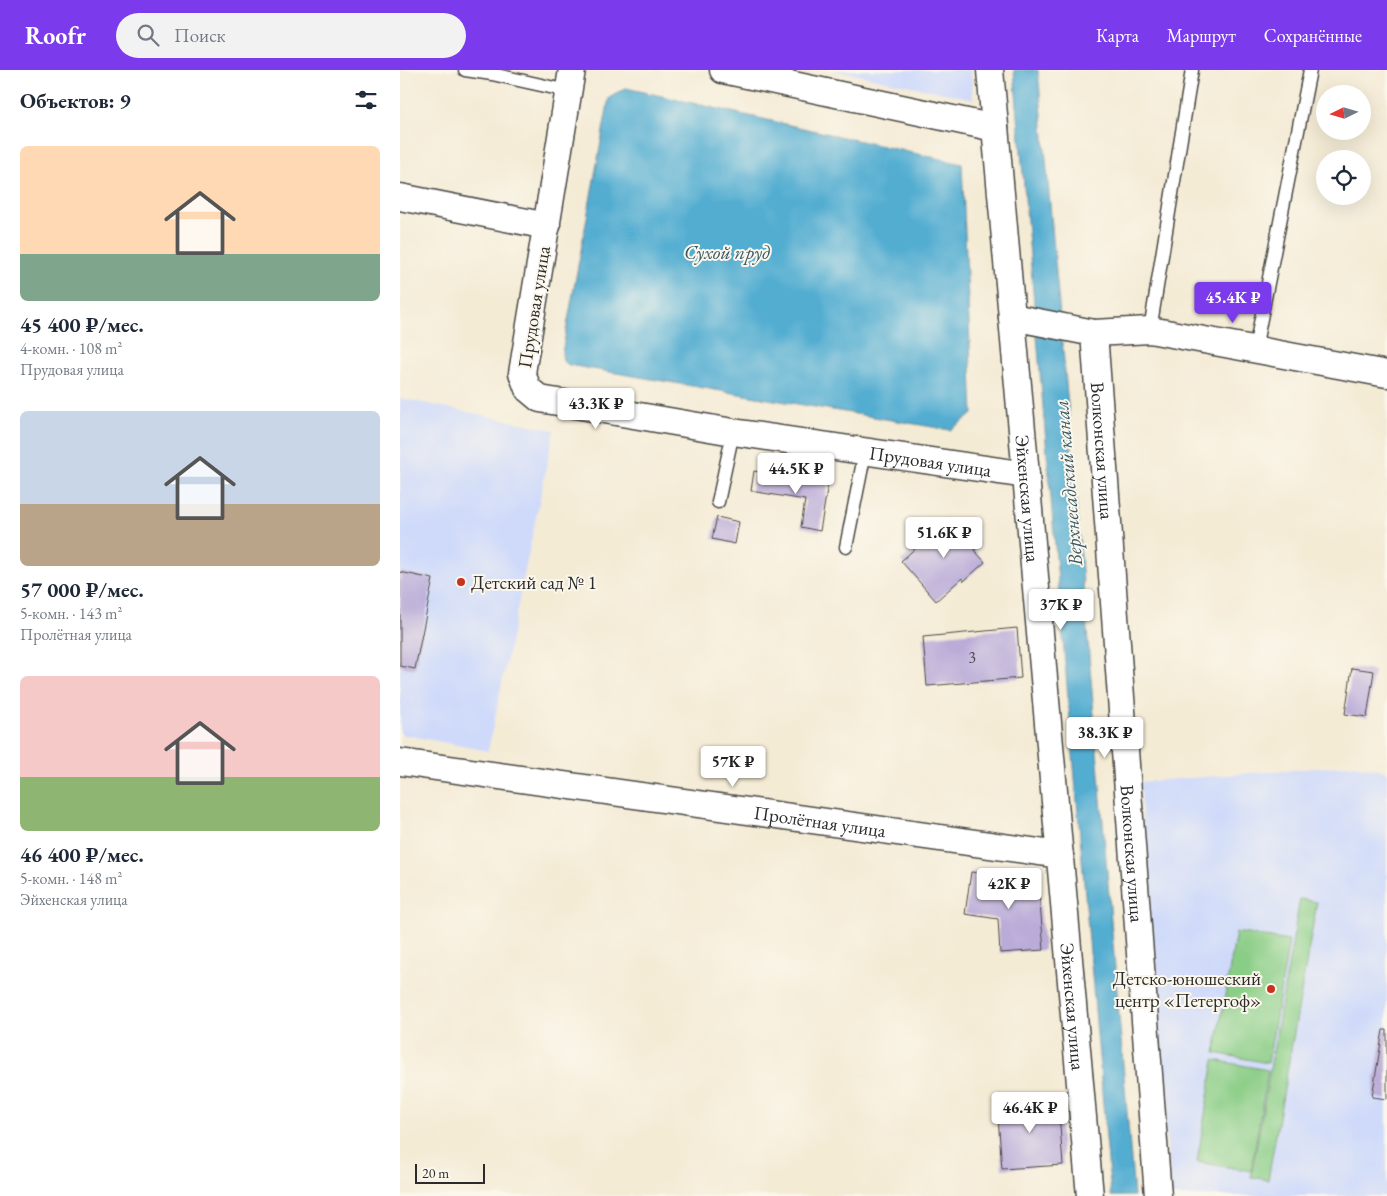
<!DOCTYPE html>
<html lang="ru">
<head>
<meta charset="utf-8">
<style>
  :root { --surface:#fff; --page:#f2f2f3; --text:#1f2937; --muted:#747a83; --accent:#7c3aed }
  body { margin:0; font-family:"EB Garamond",serif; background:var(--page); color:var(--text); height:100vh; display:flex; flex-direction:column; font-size:19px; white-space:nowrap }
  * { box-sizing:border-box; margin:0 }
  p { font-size:16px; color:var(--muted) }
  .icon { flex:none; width:28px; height:28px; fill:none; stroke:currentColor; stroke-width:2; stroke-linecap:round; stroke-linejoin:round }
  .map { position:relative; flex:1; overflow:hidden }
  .side { display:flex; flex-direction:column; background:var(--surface); width:400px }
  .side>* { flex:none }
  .needle { width:32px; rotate:265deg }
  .controls { position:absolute; left:916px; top:15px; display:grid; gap:10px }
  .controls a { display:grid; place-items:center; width:55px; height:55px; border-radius:50%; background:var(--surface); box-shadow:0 5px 20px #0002; font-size:25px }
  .scale { position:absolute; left:15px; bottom:12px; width:70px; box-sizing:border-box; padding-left:5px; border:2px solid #2b2b2b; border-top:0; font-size:14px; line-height:18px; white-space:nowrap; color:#2b2b2b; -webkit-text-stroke:4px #fbf7ec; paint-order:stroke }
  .price { position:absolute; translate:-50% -42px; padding:0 11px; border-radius:5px; background:#fff; color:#222; font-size:16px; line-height:32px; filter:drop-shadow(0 1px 2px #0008) }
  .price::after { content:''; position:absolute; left:50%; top:30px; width:15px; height:11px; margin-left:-8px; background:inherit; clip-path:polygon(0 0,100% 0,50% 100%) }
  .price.on { background:var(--accent); color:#fff }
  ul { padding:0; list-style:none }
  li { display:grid; align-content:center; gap:10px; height:265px; padding:0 20px }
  li span { display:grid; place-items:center; height:155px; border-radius:8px; color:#555 }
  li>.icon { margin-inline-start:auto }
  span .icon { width:90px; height:90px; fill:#fffc; stroke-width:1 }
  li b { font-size:21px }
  h2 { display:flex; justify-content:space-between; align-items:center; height:60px; padding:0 20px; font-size:21px }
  header { display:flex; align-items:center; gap:30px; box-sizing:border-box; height:70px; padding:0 25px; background:var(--accent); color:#fff }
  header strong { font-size:24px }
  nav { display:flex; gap:28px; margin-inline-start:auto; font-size:18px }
  .search { width:350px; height:45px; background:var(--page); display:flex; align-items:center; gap:12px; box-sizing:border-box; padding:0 18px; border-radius:28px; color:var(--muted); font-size:19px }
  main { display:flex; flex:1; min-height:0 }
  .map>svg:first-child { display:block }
  .built { fill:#cfdafa }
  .green { fill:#8acd86; stroke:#5a7c58 }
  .water { fill:#53add1; stroke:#3f6c7e }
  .building { fill:#baabd8 }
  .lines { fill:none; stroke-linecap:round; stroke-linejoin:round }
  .service-casing { stroke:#494844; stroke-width:15 }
  .minor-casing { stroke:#494844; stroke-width:29 }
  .service { stroke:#fff; stroke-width:12 }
  .minor { stroke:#fff; stroke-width:26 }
  .poi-dot { fill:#c8321e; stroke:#fbf7ec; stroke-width:2 }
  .labels { text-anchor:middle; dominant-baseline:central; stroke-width:4; stroke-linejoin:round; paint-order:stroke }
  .number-label { font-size:16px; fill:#4f4b56 }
  .street-label { font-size:19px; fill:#2b2b2b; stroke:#fbf7ec }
  .poi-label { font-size:19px; fill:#2b2b2b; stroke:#fbf7ec; text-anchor:start }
  .water-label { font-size:20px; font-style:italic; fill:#395865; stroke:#fbf7ec }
</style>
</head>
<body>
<header>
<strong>Roofr</strong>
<div class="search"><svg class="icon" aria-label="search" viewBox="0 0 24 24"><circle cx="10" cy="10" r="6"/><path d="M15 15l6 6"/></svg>Поиск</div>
<nav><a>Карта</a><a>Маршрут</a><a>Сохранённые</a></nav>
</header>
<main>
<section class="side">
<h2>Объектов: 9<svg class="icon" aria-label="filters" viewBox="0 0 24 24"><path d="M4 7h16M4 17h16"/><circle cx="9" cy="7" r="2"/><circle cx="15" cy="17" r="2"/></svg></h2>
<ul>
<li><span style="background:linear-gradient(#ffd9b3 70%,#7fa58c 0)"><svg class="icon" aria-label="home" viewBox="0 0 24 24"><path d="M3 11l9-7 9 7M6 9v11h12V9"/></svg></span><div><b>45 400 ₽/мес.</b><p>4-комн. · 108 m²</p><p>Прудовая улица</p></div></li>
<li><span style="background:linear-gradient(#c9d6e8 60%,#b9a48a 0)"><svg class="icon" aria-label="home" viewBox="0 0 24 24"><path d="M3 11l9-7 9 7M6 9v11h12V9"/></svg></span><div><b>57 000 ₽/мес.</b><p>5-комн. · 143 m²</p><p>Пролётная улица</p></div></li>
<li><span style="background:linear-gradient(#f6c9c9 65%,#8fb573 0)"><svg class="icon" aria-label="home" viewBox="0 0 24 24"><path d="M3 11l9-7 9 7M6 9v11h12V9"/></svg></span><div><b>46 400 ₽/мес.</b><p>5-комн. · 148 m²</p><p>Эйхенская улица</p></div></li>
</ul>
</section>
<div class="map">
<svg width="987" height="1126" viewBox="0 0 987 1126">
  <rect width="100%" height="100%" fill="#fbf7ec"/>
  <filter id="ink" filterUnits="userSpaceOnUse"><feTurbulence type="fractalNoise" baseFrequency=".02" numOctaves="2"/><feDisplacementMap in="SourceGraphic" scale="10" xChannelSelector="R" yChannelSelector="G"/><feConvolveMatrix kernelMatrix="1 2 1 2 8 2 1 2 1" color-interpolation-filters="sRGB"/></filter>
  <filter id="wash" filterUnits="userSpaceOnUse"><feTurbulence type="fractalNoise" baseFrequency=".0096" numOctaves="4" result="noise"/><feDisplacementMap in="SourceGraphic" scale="20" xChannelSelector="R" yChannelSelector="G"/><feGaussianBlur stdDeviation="1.12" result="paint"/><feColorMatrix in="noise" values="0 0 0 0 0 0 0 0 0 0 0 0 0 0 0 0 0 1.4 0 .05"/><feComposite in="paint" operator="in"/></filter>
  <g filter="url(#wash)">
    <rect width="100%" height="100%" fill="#f4ebd5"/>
    <path class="built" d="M434,0H571L573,29Z
      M0,328L154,360L88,681L0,664Z
      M952,695L978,699L987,702V1126H771L740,712Z"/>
    <path class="green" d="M900,829L917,832L868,1110L851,1107Z
      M836,862L889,871L868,993L815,983Z
      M814,990L868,1000L851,1101L797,1092Z"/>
    <path class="water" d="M614,0H638L672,380L734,1126H711Z
      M226,18L562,94L573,344L550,360L169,295L163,291L162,283L209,28Z"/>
    <g id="blocks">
      <path class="building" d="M354,401L428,414L420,461L401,457L405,430L351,421Z
        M317,447L339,452L335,474L312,469Z
        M548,449L558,461L563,456L580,475L574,480L585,492L564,511L562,508L536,531L501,491Z
        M0,502L33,509L15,599L0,596Z
        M617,558L621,608L527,616L523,567Z
        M952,598L974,601L967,647L945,644Z
        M571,802L638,811L644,880L600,883L598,849L565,844Z
        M983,960H987V1029L972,1027Z
        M658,1030L663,1095L602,1099L597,1034Z"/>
    </g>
  </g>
  <g filter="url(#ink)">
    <use href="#blocks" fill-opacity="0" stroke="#494844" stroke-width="1"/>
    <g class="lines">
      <defs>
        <path id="service" d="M65,0L92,4L168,21
          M750,260L792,0
          M855,279L910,0
          M318,432L333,362
          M446,477L465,382"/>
        <g id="minor">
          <path id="s1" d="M172,0L122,303L128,319L140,329L333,362L626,405"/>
          <path d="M323,0L595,58"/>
          <path id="s2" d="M590,0L690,1126"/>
          <path d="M0,127L147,156"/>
          <path d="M612,247L694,263L750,260L987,304"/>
          <path id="s3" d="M694,263L758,1126"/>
          <path id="s4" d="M0,692L660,785"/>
        </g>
      </defs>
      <use href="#service" class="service-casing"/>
      <use href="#minor" class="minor-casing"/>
      <use href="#service" class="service"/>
      <use href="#minor" class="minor"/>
    </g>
  </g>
  <g class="poi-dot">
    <circle cx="61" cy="512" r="5"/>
    <circle cx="871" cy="919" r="5"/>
  </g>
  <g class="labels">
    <g class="number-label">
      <text x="572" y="587">3</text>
    </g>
    <g class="street-label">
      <text transform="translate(134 237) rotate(-81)">Прудовая улица</text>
      <text stroke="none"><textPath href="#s3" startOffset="118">Волконская улица</textPath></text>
      <text stroke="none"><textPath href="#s1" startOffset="735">Прудовая улица</textPath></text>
      <text stroke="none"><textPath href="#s2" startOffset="430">Эйхенская улица</textPath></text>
      <text stroke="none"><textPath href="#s4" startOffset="424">Пролётная улица</textPath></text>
      <text stroke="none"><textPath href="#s3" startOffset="522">Волконская улица</textPath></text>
      <text stroke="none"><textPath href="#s2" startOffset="940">Эйхенская улица</textPath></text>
    </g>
    <g class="poi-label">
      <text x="71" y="512">Детский сад № 1</text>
      <text x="861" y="908" text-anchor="end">Детско-юношеский<tspan x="861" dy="22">центр «Петергоф»</tspan></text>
    </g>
    <g class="water-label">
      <text x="327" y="182">Сухой пруд</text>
      <text transform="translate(668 413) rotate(-95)">Верхнесадский канал</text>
    </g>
  </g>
</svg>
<div class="controls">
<a><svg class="needle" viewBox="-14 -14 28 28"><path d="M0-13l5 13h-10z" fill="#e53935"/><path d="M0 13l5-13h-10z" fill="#747a83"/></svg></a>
<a><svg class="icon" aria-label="locate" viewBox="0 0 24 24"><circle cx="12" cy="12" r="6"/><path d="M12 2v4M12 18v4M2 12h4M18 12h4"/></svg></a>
</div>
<div class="scale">20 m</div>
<b class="price on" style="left:833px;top:254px">45.4K ₽</b>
<b class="price" style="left:196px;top:360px">43.3K ₽</b>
<b class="price" style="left:396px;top:425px">44.5K ₽</b>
<b class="price" style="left:544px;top:489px">51.6K ₽</b>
<b class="price" style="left:661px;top:561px">37K ₽</b>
<b class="price" style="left:705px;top:689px">38.3K ₽</b>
<b class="price" style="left:333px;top:718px">57K ₽</b>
<b class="price" style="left:609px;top:840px">42K ₽</b>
<b class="price" style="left:630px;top:1064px">46.4K ₽</b>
</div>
</main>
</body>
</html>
